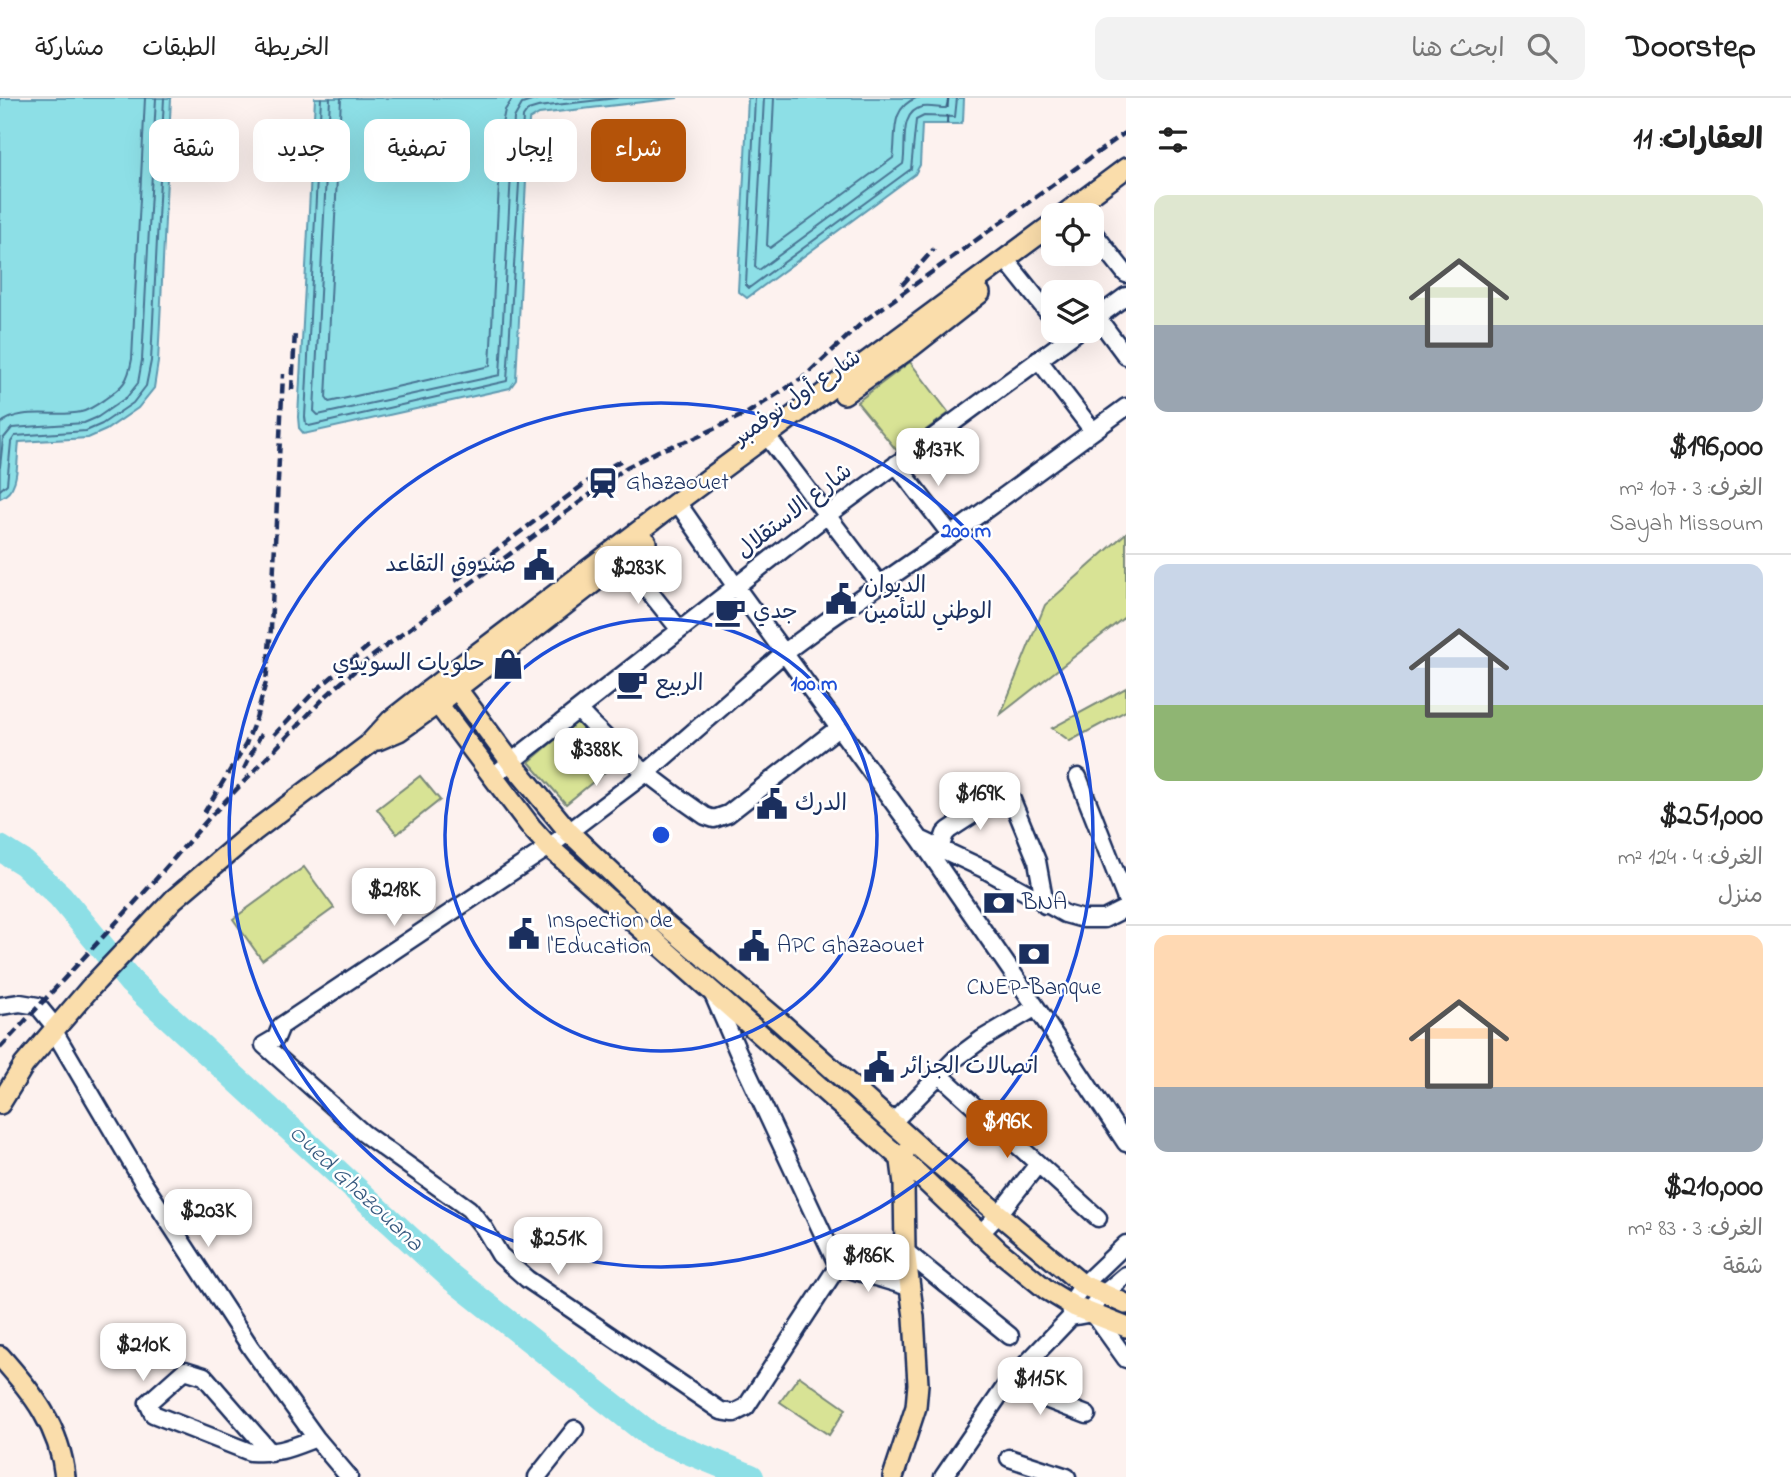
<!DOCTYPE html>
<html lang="ar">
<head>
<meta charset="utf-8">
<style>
  :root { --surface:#fff; --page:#f2f2f2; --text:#222; --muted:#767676; --line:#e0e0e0; --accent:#b45309 }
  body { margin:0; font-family:"Indie Flower","Playpen Sans Arabic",sans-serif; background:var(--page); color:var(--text); direction:rtl; height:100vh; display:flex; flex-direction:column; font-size:26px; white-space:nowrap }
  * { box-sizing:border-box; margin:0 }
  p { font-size:23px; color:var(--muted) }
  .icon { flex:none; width:38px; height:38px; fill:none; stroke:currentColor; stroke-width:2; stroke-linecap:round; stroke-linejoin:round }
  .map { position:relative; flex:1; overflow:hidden; direction:ltr }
  .panel { display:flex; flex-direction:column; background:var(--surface); width:665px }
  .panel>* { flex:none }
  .guide { position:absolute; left:21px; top:21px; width:665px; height:63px; direction:rtl; display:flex; gap:14px }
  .controls { position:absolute; left:1041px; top:105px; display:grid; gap:14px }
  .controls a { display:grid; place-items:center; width:63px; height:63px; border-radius:14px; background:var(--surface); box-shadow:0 7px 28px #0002; font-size:35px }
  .price { position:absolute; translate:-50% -60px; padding:0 16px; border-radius:14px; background:#fff; color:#222; font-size:23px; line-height:46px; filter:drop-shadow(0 2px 4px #0008) }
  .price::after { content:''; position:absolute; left:50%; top:42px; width:21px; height:16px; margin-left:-10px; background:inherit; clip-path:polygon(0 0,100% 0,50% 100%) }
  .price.selected { background:var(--accent); color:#fff }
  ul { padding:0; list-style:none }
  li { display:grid; align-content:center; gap:14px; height:371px; padding:0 28px }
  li+li { border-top:2px solid var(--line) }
  li span { display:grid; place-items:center; height:217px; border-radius:14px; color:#555 }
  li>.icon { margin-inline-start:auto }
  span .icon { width:126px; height:126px; fill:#fffc; stroke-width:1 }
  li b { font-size:30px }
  h2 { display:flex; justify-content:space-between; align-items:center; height:84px; padding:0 28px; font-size:30px }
  .chip { padding:0 24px; border-radius:14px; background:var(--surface); box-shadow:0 7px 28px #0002; font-size:24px; line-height:63px }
  .chip.selected { background:var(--accent); color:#fff }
  header { display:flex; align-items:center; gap:42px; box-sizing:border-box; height:98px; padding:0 35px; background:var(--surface); border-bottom:2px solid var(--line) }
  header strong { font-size:33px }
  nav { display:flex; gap:38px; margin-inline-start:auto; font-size:24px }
  .search { width:490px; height:63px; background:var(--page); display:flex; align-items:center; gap:18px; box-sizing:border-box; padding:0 24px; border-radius:14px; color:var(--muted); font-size:26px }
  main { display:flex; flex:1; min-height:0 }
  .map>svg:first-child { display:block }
  .green { fill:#d8e395; stroke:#7a897a; stroke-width:2 }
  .water { fill:#8ddfe6; stroke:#5f99b0; stroke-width:2 }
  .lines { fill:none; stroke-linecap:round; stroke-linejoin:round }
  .shore { stroke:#497594; stroke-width:2 }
  .river { stroke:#8ddfe6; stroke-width:26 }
  .ferry { stroke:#385b80; stroke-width:2; stroke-dasharray:9 7; stroke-linecap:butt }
  .minor-casing { stroke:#1b2f5e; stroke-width:21 }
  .major-casing { stroke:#1b2f5e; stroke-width:24 }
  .minor { stroke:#fff; stroke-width:16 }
  .major { stroke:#faddab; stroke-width:19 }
  .rail { stroke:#1b2f5e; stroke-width:4.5; stroke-dasharray:10 5; stroke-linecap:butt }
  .ring { fill:none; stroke:#1d4ed8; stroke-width:3.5 }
  .labels { text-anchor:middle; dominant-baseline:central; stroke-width:5; stroke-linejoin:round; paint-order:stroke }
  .street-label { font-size:23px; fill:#1b2f5e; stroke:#fff }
  .poi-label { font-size:23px; fill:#1b2f5e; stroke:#fff; text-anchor:start }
  .water-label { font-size:24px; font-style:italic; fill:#385b80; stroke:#fff }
  .centre { fill:#1d4ed8; stroke:#fff; stroke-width:3.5 }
  .ring-label { font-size:21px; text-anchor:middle; font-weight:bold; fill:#1d4ed8; stroke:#fff; stroke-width:5; stroke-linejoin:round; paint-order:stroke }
</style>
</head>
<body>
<header>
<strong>Doorstep</strong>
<div class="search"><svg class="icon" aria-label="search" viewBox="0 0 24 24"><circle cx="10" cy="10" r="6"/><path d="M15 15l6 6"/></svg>ابحث هنا</div>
<nav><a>الخريطة</a><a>الطبقات</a><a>مشاركة</a></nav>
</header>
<main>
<section class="panel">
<h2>العقارات: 11<svg class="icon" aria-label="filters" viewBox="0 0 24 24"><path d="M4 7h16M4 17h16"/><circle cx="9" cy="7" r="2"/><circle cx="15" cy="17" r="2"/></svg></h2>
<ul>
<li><span style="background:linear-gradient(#dfe7d0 60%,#9aa5b1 0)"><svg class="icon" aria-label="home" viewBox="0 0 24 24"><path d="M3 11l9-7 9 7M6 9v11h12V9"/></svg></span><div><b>$196,000</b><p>الغرف: 3 · 107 m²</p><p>Sayah Missoum</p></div></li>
<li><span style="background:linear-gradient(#c9d6e8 65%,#8fb573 0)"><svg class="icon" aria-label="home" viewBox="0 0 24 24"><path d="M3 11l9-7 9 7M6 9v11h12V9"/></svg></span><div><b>$251,000</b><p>الغرف: 4 · 124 m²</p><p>منزل</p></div></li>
<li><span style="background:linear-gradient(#ffd9b3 70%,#9aa5b1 0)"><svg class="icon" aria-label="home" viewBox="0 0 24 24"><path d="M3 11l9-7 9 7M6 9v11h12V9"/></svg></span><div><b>$210,000</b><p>الغرف: 3 · 83 m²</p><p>شقة</p></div></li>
</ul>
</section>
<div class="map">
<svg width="1126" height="1379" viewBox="0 0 1126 1379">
  <rect width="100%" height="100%" fill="#fdf2ef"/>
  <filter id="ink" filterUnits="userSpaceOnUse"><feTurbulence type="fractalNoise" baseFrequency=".0143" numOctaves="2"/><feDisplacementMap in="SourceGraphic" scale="14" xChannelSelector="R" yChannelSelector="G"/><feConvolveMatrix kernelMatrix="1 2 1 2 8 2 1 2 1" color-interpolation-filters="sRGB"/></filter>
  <g filter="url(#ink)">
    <path class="green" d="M910,264L949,315L897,353L857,304Z
      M1126,435V518L1001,616L1045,507Z
      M1126,590V613L1070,643L1052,630Z
      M577,623L621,661L566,706L529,664Z
      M420,678L440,702L397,736L377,711Z
      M304,769L334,810L262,862L233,821Z
      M799,1278L846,1311L829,1337L780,1304Z"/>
    <path class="water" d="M0,0H171L158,264L154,290L138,310L106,332L88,340L19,344C16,363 21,392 0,400Z
      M315,0H678L539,16L529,22L516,282L510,290L304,336L299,330L298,319Z
      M748,0H964L963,23L960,26H922L920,67L915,76L747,200L738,193Z"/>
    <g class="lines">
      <path class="shore" d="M321,0L305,319L306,326L309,328L507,283L523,19L528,12L538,9L617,0
        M330,0L314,313L318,317L500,277L514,20L522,6L541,0
        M341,0L326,300L329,304L490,268L502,26L505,12L513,0
        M755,0L746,187L749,190L911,71L916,22L924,18L955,19L957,0
        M764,0L755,169L759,172L903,66C907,49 898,13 923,9C930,8 939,10 946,10L949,0
        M774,0L767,147L770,150L893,60C897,37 889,11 916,0
        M0,326C21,308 56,320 81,314C90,312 98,306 105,301C124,288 128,283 132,261L145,0
        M0,369L3,341L12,330L84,325L98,319L127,299L138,285L142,262L156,0
        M0,392L7,386L11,344L15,338L86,333L102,326L133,305L146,288L151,263L164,0"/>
      <path class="river" d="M0,750L24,765L60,798L131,884L452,1180L653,1339L751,1379"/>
      <path class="ferry" d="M947,26L948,0"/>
      <defs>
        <path id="minor" d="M1092,133L1126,176
          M1005,161L1054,222
          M1097,219L1126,258
          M1092,223L1126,198
          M1038,261L1093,333
          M767,338L880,487
          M896,366L951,437
          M677,404L736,489L920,741L1036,909L1126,1045
          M624,462L680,532
          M579,613C617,654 659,686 705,718L714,721L728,716L838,630
          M493,678L826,418L1078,233
          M1078,679L1126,801
          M922,742L984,771L1065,816L1083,821H1104L1126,810
          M940,751L945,736L949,732L995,702H1012L1037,763L1045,807
          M712,894L738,954L838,1168L909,1189
          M0,908L20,905L38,908L56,930
          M54,933L144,1086L251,1250L316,1340L349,1379
          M940,977L1098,1120
          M892,1025L955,961L982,941L1036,909
          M980,1136L999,1116L1038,1066
          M905,1153L1010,1238
          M838,1168L746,1309L734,1315L721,1313L527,1181L500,1157L484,1130L469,1111L363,1035L264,947L276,940L281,928L549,749L645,676L785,554L827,523L951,437L1126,309
          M1071,1215L1070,1206L1083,1187L1126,1146
          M1096,1219L1126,1261
          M1007,1286L1087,1317
          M271,1355L204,1278L185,1272L148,1305L153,1316L250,1354C278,1356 290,1350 316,1340
          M1009,1360L1067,1379
          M537,1379L575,1331
          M943,1379L1007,1286L1071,1219L1087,1216L1102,1197L1126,1177"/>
        <path id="major" d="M1063,117L1126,70
          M844,296L910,250L980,195
          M448,579L511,664L569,734L664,825L779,923L927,1056L1083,1187L1126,1206
          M428,593L531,729L549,749L917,1075L998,1152L1047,1192L1075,1209L1126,1229
          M378,642L399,633L437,606L646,444
          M0,1006L24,967L91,889L174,801L253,734L368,647L391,622L428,593L677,404L1054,125
          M0,1258C32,1294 60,1329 65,1379
          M893,1379L916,1309L918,1286L914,1219L905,1153L904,1086L901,1063L904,1056"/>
      </defs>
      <use href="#minor" class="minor-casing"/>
      <use href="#major" class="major-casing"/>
      <use href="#minor" class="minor"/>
      <use href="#major" class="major"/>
      <path class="rail" d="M902,187L934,151
        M292,292L295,233
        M455,483L599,375L622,362
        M274,637L314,594L371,546
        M244,671L261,636
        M204,715L246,646L256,620L266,584L271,530L283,276
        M0,950L150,788L209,720L326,598L366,563L627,369L658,353L695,340L749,314L804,279L864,223L1126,34"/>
    </g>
  </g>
  <g class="ring">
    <circle cx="661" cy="737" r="216"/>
    <circle cx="661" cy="737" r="432"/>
  </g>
  <defs>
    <symbol id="station-bare" viewBox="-9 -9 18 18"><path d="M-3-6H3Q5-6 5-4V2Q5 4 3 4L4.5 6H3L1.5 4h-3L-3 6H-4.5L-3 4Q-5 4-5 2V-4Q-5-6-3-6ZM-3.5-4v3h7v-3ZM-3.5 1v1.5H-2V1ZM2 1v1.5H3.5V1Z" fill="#1b2f5e" stroke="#fff" stroke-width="2.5" paint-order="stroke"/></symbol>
    <symbol id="civic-bare" viewBox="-9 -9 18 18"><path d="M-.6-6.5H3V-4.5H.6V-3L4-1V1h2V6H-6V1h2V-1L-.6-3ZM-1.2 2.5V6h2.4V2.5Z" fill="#1b2f5e" stroke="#fff" stroke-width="2.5" paint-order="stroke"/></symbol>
    <symbol id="cafe-bare" viewBox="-9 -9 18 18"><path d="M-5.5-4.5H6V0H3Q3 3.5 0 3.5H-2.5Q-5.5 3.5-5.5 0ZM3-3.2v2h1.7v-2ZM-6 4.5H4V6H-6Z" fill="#1b2f5e" stroke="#fff" stroke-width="2.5" paint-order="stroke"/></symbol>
    <symbol id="shop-bare" viewBox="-9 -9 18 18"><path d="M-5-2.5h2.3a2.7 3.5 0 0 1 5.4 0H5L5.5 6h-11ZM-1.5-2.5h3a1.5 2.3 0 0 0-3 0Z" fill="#1b2f5e" stroke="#fff" stroke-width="2.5" paint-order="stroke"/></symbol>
    <symbol id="bank-bare" viewBox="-9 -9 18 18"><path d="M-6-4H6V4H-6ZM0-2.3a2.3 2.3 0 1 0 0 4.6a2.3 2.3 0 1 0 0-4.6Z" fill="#1b2f5e" stroke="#fff" stroke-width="2.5" paint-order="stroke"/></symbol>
  </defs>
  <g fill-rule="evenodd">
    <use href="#station-bare" x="581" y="363" width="44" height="44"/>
    <use href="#civic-bare" x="517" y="445" width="44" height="44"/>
    <use href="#civic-bare" x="819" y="479" width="44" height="44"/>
    <use href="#cafe-bare" x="708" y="492" width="44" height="44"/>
    <use href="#shop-bare" x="486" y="544" width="44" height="44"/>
    <use href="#cafe-bare" x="610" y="564" width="44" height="44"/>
    <use href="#civic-bare" x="750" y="684" width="44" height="44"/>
    <use href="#bank-bare" x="977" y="783" width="44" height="44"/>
    <use href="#civic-bare" x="502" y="814" width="44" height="44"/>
    <use href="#civic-bare" x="732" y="826" width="44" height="44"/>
    <use href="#bank-bare" x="1012" y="834" width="44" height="44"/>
    <use href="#civic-bare" x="857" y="947" width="44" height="44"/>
  </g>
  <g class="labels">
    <g class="street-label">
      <text transform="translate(798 300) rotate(-35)">شارع أول نوفمبر</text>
      <text transform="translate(795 414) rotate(-38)">شارع الاستقلال</text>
    </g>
    <g class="poi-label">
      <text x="626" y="385">Ghazaouet</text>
      <text x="516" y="467" text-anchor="end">صندوق التقاعد</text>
      <text x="864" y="488">الديوان<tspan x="864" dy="26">الوطني للتأمين</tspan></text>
      <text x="753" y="514">جدي</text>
      <text x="485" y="566" text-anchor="end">حلويات السويدي</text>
      <text x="655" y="586">الربيع</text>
      <text x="795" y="706">الدرك</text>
      <text x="1022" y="805">BNA</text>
      <text x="547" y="823">Inspection de<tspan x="547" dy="26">l'Education</tspan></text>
      <text x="777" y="848">APC Ghazaouet</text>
      <text x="1034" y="890" text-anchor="middle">CNEP-Banque</text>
      <text x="902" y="969">اتصالات الجزائر</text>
    </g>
    <g class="water-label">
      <text transform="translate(355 1091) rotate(43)">Oued Ghazouana</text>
    </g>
  </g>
  <circle cx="661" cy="737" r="10" class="centre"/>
  <g class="ring-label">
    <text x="966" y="439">200 m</text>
    <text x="814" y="592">100 m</text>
  </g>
</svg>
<div class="controls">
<a><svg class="icon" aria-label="locate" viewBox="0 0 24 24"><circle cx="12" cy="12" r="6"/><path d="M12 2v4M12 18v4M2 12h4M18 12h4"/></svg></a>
<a><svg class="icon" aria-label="layers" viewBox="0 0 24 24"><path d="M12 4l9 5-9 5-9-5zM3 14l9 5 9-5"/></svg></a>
</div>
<b class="price" style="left:938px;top:390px">$137K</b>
<b class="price" style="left:638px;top:508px">$283K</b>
<b class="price" style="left:596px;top:690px">$388K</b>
<b class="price" style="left:980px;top:734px">$169K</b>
<b class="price" style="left:394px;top:830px">$218K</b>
<b class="price selected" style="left:1007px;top:1062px">$196K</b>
<b class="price" style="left:208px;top:1151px">$203K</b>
<b class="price" style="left:558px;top:1179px">$251K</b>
<b class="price" style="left:868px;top:1196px">$186K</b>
<b class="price" style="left:143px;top:1285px">$210K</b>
<b class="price" style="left:1040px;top:1319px">$115K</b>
<div class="guide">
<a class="chip selected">شراء</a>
<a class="chip">إيجار</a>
<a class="chip">تصفية</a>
<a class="chip">جديد</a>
<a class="chip">شقة</a>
</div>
</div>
</main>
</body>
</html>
